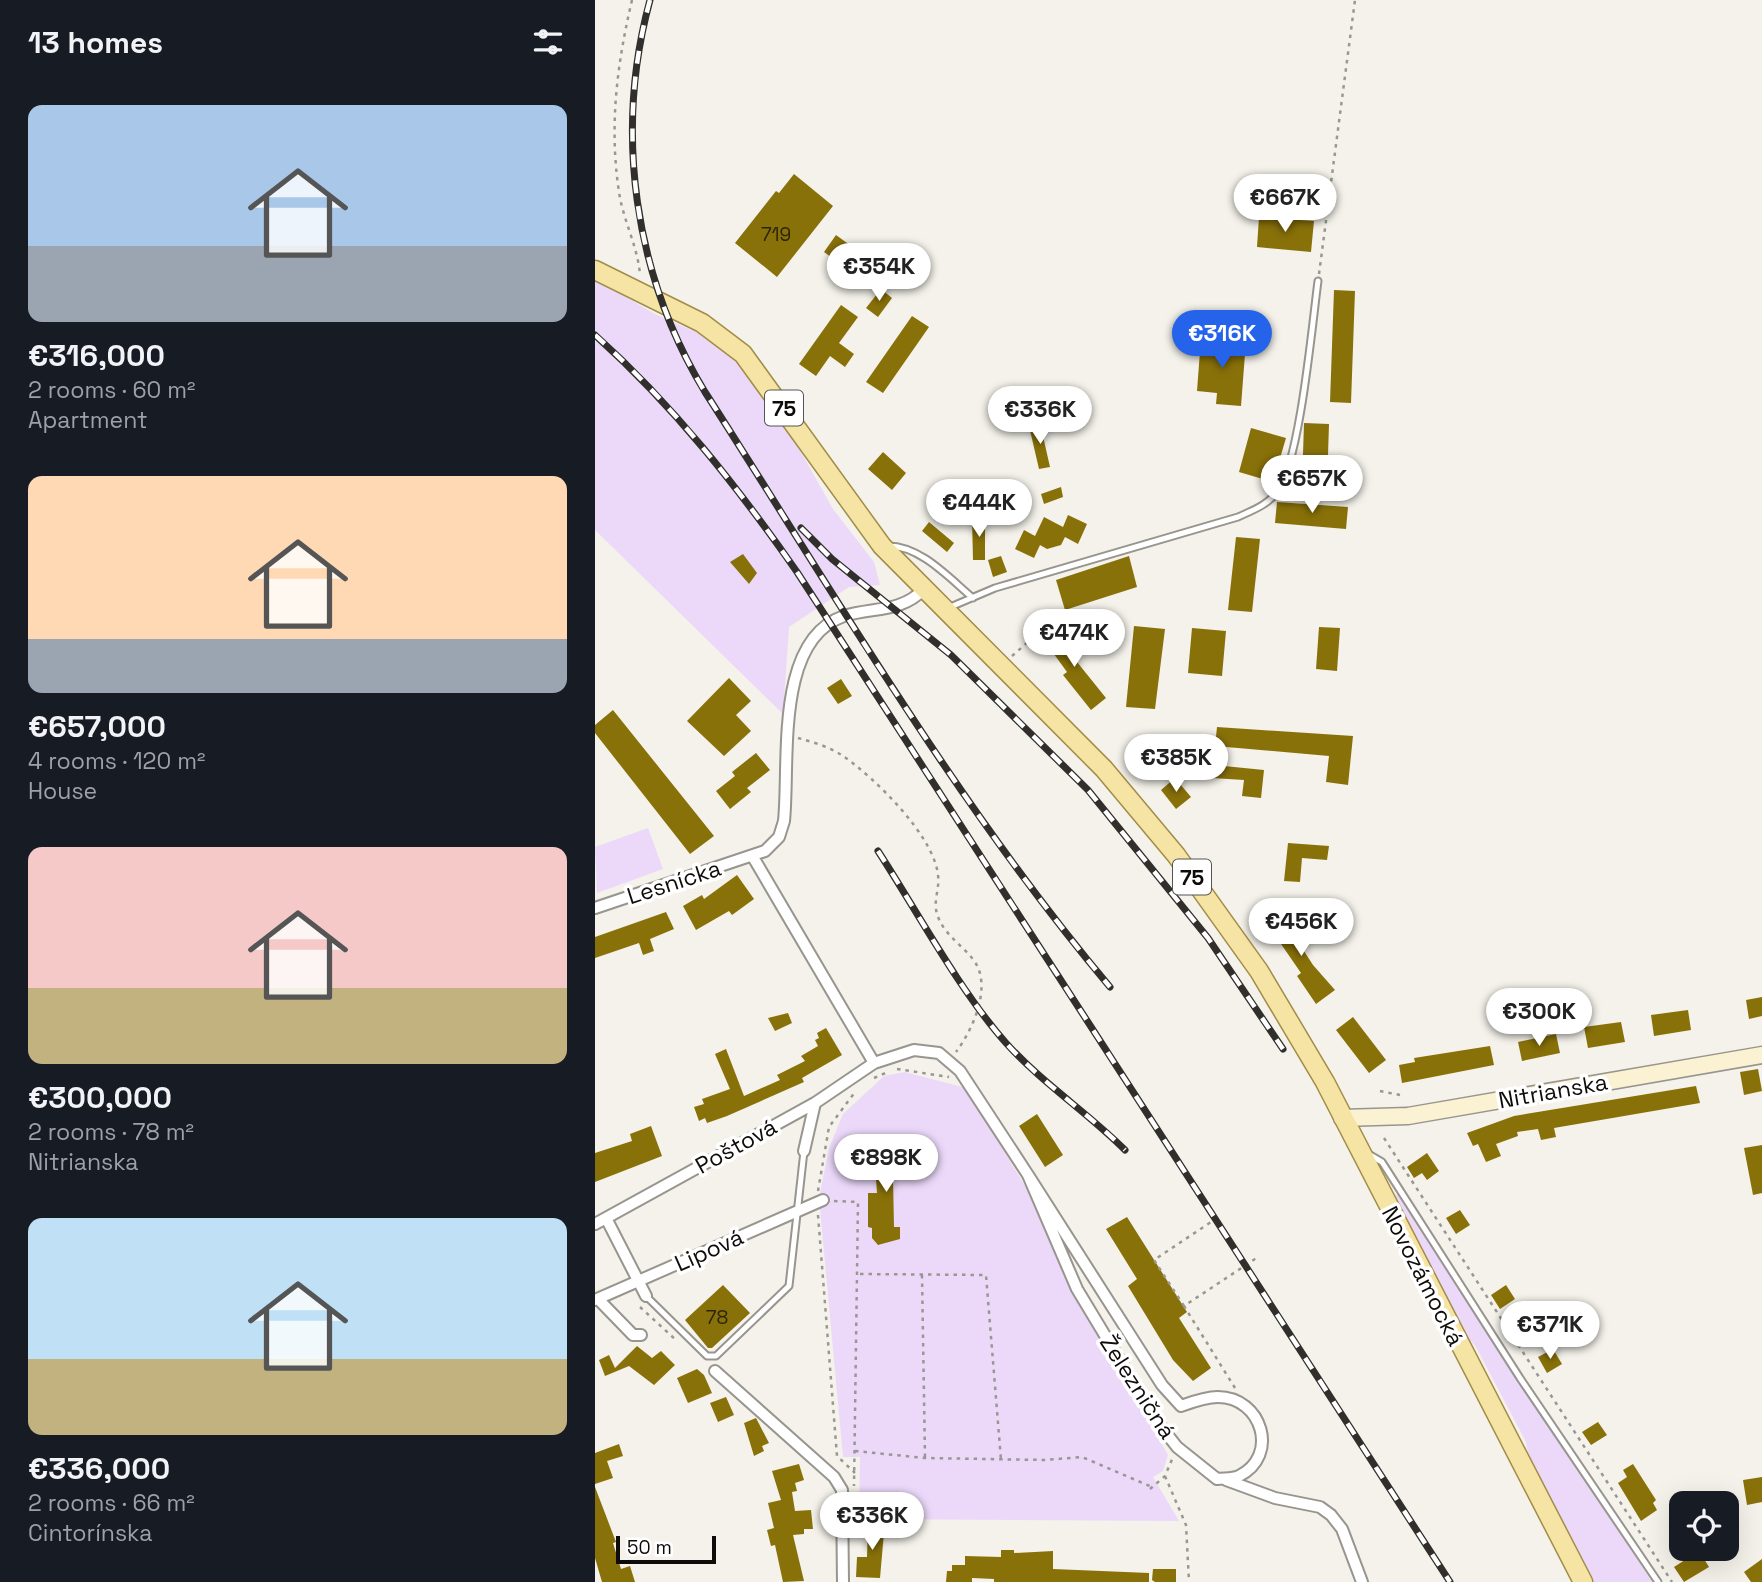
<!DOCTYPE html>
<html lang="en">
<head>
<meta charset="utf-8">
<style>
  :root { --surface:#171b24; --page:#20242c; --text:#f1f3f6; --muted:#9ea1a6; --accent:#2563eb }
  body { margin:0; font-family:"Space Grotesk",sans-serif; background:var(--page); color:var(--text); height:100vh; display:flex; flex-direction:column; font-size:26px; white-space:nowrap }
  * { box-sizing:border-box; margin:0 }
  p { font-size:23px; color:var(--muted) }
  .icon { flex:none; width:38px; height:38px; fill:none; stroke:currentColor; stroke-width:2; stroke-linecap:round; stroke-linejoin:round }
  .map { position:relative; flex:1; overflow:hidden }
  .sheet { display:flex; flex-direction:column; background:var(--surface); width:595px }
  .sheet>* { flex:none }
  .tools { position:absolute; left:1074px; top:1491px; display:grid; gap:14px }
  .tools a { display:grid; place-items:center; width:70px; height:70px; border-radius:14px; background:var(--surface); box-shadow:0 7px 28px #0002; font-size:35px }
  .scale { position:absolute; left:21px; bottom:18px; width:100px; box-sizing:border-box; padding-left:7px; border:4px solid #0d0c0a; border-top:0; font-size:19px; line-height:24px; white-space:nowrap; color:#0d0c0a; -webkit-text-stroke:5px #fff; paint-order:stroke }
  .price { position:absolute; translate:-50% -60px; padding:0 16px; border-radius:24px; background:#fff; color:#222; font-size:23px; line-height:46px; filter:drop-shadow(0 2px 4px #0008) }
  .price::after { content:''; position:absolute; left:50%; top:42px; width:21px; height:16px; margin-left:-10px; background:inherit; clip-path:polygon(0 0,100% 0,50% 100%) }
  .price.current { background:var(--accent); color:#fff }
  ul { padding:0; list-style:none }
  li { display:grid; align-content:center; gap:14px; height:371px; padding:0 28px }
  li span { display:grid; place-items:center; height:217px; border-radius:14px; color:#555 }
  li>.icon { margin-inline-start:auto }
  span .icon { width:126px; height:126px; fill:#fffc; stroke-width:1 }
  li b { font-size:30px }
  h2 { display:flex; justify-content:space-between; align-items:center; height:84px; padding:0 28px; font-size:30px }
  main { display:flex; flex:1; min-height:0 }
  .map>svg:first-child { display:block }
  .green { fill:#ecd9fa }
  .building { fill:#897109 }
  .lines { fill:none; stroke-linecap:round; stroke-linejoin:round }
  .lane-casing { stroke:#97958e; stroke-width:9 }
  .street-casing { stroke:#97958e; stroke-width:14 }
  .secondary-casing { stroke:#97958e; stroke-width:19 }
  .primary-casing { stroke:#a18d48; stroke-width:21 }
  .path { stroke:#989791; stroke-width:2.5; stroke-dasharray:3.5 5; stroke-linecap:butt }
  .lane { stroke:#fff; stroke-width:5 }
  .street { stroke:#fff; stroke-width:10 }
  .secondary { stroke:#faf2d2; stroke-width:16 }
  .primary { stroke:#f6e4a5; stroke-width:18 }
  .rail-casing { stroke:#312f2c; stroke-width:7 }
  .rail { stroke:#fff; stroke-width:4.5; stroke-dasharray:13; stroke-linecap:butt }
  .labels { text-anchor:middle; dominant-baseline:central; stroke-width:7; stroke-linejoin:round; paint-order:stroke }
  .number-label { font-size:19px; fill:#2c250a }
  .shield { fill:#fff; stroke:#565554; stroke-width:2 }
  .shield-label { font-size:21px; font-weight:bold; fill:#0d0c0a }
  .street-label { font-size:23px; fill:#0d0c0a; stroke:#fff }
</style>
</head>
<body>
<main>
<section class="sheet">
<h2>13 homes<svg class="icon" aria-label="filters" viewBox="0 0 24 24"><path d="M4 7h16M4 17h16"/><circle cx="9" cy="7" r="2"/><circle cx="15" cy="17" r="2"/></svg></h2>
<ul>
<li><span style="background:linear-gradient(#a9c7e8 65%,#9aa5b1 0)"><svg class="icon" aria-label="home" viewBox="0 0 24 24"><path d="M3 11l9-7 9 7M6 9v11h12V9"/></svg></span><div><b>€316,000</b><p>2 rooms · 60 m²</p><p>Apartment</p></div></li>
<li><span style="background:linear-gradient(#ffd9b3 75%,#9aa5b1 0)"><svg class="icon" aria-label="home" viewBox="0 0 24 24"><path d="M3 11l9-7 9 7M6 9v11h12V9"/></svg></span><div><b>€657,000</b><p>4 rooms · 120 m²</p><p>House</p></div></li>
<li><span style="background:linear-gradient(#f6c9c9 65%,#c2b280 0)"><svg class="icon" aria-label="home" viewBox="0 0 24 24"><path d="M3 11l9-7 9 7M6 9v11h12V9"/></svg></span><div><b>€300,000</b><p>2 rooms · 78 m²</p><p>Nitrianska</p></div></li>
<li><span style="background:linear-gradient(#bfe0f5 65%,#c2b280 0)"><svg class="icon" aria-label="home" viewBox="0 0 24 24"><path d="M3 11l9-7 9 7M6 9v11h12V9"/></svg></span><div><b>€336,000</b><p>2 rooms · 66 m²</p><p>Cintorínska</p></div></li>
</ul>
</section>
<div class="map">
<svg width="1167" height="1582" viewBox="0 0 1167 1582">
  <rect width="100%" height="100%" fill="#f4f2ea"/>
  <path class="green" d="M0,279L60,314L117,339L153,371L176,399L238,509L279,562L285,585L254,587L194,627L188,714L0,530Z
    M53,828L68,869L2,893L0,847Z
    M310,1072L371,1088L433,1191L478,1292L573,1455L568,1471L558,1477L584,1521L264,1519L265,1457H248L224,1198L234,1148L248,1114L289,1076Z
    M803,1194L1057,1582H996L934,1461L931,1442L881,1347L863,1327L797,1197Z"/>
  <path class="building" d="M199,174L238,206L182,277L140,243L181,191L184,193Z
    M664,217L719,221L716,252L662,247Z
    M241,235L284,266L272,283L229,252Z
    M286,289L297,298L283,317L271,308Z
    M739,290L760,291L756,403L735,402Z
    M246,305L263,317L244,343L259,354L250,367L235,356L221,376L204,364Z
    M317,316L334,327L288,393L271,382Z
    M606,338L651,341L646,406L621,404L622,393L602,391Z
    M445,423L455,467L444,469L434,426Z
    M709,423L734,424L732,486L707,485Z
    M656,428L691,438L678,482L644,472Z
    M288,452L311,473L297,490L273,469Z
    M466,487L468,497L449,504L446,494Z
    M682,502L753,507L751,529L680,523Z
    M473,515L492,524L483,544L470,537L466,545L452,549L445,545L439,558L420,549L429,530L440,536L449,517L468,527Z
    M377,518H390V560H378Z
    M334,522L359,543L352,552L327,531Z
    M641,537L665,539L657,612L633,610Z
    M148,554L162,573L154,584L135,562Z
    M406,556L412,572L398,577L393,560Z
    M534,556L542,587L470,610L461,580Z
    M539,626L570,629L560,709L531,707Z
    M724,627L745,628L742,671L721,669Z
    M462,628L484,653L478,657L511,698L496,710L468,675L472,672L448,639Z
    M597,628L631,631L627,676L593,673Z
    M134,678L156,701L141,715L156,731L129,756L92,721Z
    M246,679L257,696L243,704L232,688Z
    M18,710L119,836L95,854L0,733V725Z
    M622,727L758,736L753,785L731,782L734,756L620,746Z
    M161,753L175,770L152,788L156,792L135,809L121,791L140,776L137,772Z
    M619,765L669,770L666,798L647,796L649,780L617,778Z
    M580,778L596,797L581,809L566,790Z
    M693,843L734,846L732,860L707,858L705,882L689,881Z
    M142,875L159,899L137,915L134,911L101,930L88,906L107,895L109,899Z
    M697,910L706,924L696,931L718,965L740,990L721,1004L702,976L706,973L673,925Z
    M71,912L79,929L55,939L59,951L48,955L44,943L0,958V937Z
    M1167,997V1016L1154,1019L1151,1000Z
    M1093,1010L1096,1030L1059,1036L1056,1015Z
    M193,1013L197,1023L180,1031L173,1018Z
    M758,1017L791,1060L774,1073L741,1030Z
    M1026,1022L1030,1042L993,1048L989,1027Z
    M231,1028L247,1055L207,1078L209,1082L132,1116L112,1123L110,1118L104,1121L99,1107L109,1104L107,1099L135,1089L120,1054L131,1049L149,1096L185,1080L182,1075L210,1061L206,1056L223,1046L220,1040L224,1038L222,1033Z
    M961,1034L965,1053L927,1061L923,1042Z
    M895,1046L899,1065L807,1083L804,1065L820,1062L819,1058Z
    M1163,1069L1167,1091L1149,1095L1145,1072Z
    M1101,1086L1105,1103L959,1128L961,1137L946,1140L943,1129L922,1132L923,1136L901,1144L906,1156L891,1162L883,1144L878,1146L872,1133L919,1116Z
    M442,1114L468,1155L450,1167L424,1126Z
    M56,1126L67,1156L0,1182V1153L37,1141L35,1134Z
    M1167,1145V1193L1158,1195L1149,1148Z
    M310,1148L311,1179H298L299,1227H305V1239L283,1245L277,1238V1228L273,1227V1193H282L279,1149Z
    M832,1153L844,1171L832,1180L827,1173L819,1178L812,1167Z
    M865,1210L875,1225L861,1234L851,1218Z
    M532,1217L592,1312L584,1318L616,1368L598,1381L578,1360L533,1286L542,1279L511,1229Z
    M128,1285L155,1313L117,1348H113L90,1320Z
    M911,1285L920,1299L905,1309L896,1295Z
    M42,1346L57,1358L66,1351L80,1365L59,1385L34,1366L10,1376L4,1360L14,1355L20,1368Z
    M958,1349L967,1364L952,1373L943,1357Z
    M102,1369L109,1375L117,1393L93,1403L82,1378Z
    M131,1397L139,1415L123,1422L115,1403Z
    M161,1418L174,1443L167,1446L169,1451L159,1456L149,1423Z
    M1003,1422L1012,1435L996,1445L987,1432Z
    M24,1444L28,1456L12,1461L18,1478L0,1484V1453Z
    M204,1464L209,1480L200,1483L202,1491L197,1492L200,1511L216,1510L218,1529H209V1534L198,1535L209,1581L188,1582L180,1545L176,1546L172,1530L179,1528L173,1503L186,1500L177,1471Z
    M1038,1464L1061,1500L1058,1503L1062,1510L1046,1521L1023,1483L1032,1477L1028,1470Z
    M1167,1477V1502L1152,1505L1148,1480Z
    M0,1487L21,1542L18,1543L26,1569L35,1566L40,1582H7L0,1558Z
    M273,1521H290L285,1578L261,1577L262,1557H272Z
    M406,1550H419V1553L458,1551V1569L554,1573V1582H399V1579L377,1578V1582H351L352,1571H357V1565H370V1556L406,1557Z
    M1104,1551L1114,1567L1089,1582L1079,1567Z
    M1167,1559V1582H1156L1149,1572Z
    M558,1569H581V1582H560L557,1580Z"/>
  <g class="lines">
    <defs>
      <path id="lane" d="M293,546C326,546 354,578 378,598
        M353,608L400,588L643,517C656,511 673,505 683,491C705,459 717,326 723,281
        M775,1155L787,1162L925,1378L1063,1582
        M51,1296L112,1356H121L194,1286L209,1151"/>
      <path id="street" d="M158,857L279,1063
        M0,908L170,851L184,837L189,821C195,762 179,640 249,616C278,607 306,613 329,589
        M209,1151L220,1103
        M11,1218L51,1296
        M0,1224L220,1103L279,1063L319,1050L344,1053L365,1071L433,1175L482,1289L561,1420L582,1447L622,1479C629,1478 638,1479 644,1476C685,1456 667,1397 623,1397C610,1397 597,1402 586,1406L567,1385L433,1175
        M3,1299L38,1335H46
        M0,1300L228,1200
        M120,1371L239,1477L247,1490L248,1582
        M631,1480L680,1498L725,1507L736,1515L747,1529L767,1582"/>
      <path id="secondary" d="M747,1118L813,1116L1167,1055"/>
      <path id="primary" d="M0,270L107,323L148,354L287,546L509,769L581,855L664,971L730,1082L988,1582"/>
    </defs>
    <use href="#lane" class="lane-casing"/>
    <use href="#street" class="street-casing"/>
    <use href="#secondary" class="secondary-casing"/>
    <use href="#primary" class="primary-casing"/>
    <path class="path" d="M37,0C22,64 14,126 24,192C28,220 43,247 45,275
      M724,274L760,0
      M417,656L433,642
      M203,738C218,742 235,747 248,756C280,778 339,836 343,875C345,890 337,902 343,917C351,937 369,946 380,962C397,988 377,1031 361,1052
      M302,1069L354,1077
      M279,1078L293,1072
      M785,1091L805,1095
      M789,1138L1077,1582
      M223,1191L234,1127L260,1092
      M239,1201L263,1202L259,1486
      M223,1215L242,1456L260,1473
      M265,1274L391,1275L406,1460
      M327,1275L330,1457
      M589,1306L559,1260L616,1222
      M45,1307L81,1340
      M640,1388L589,1306L663,1257
      M260,1451L330,1458L450,1460L487,1457L557,1487
      M570,1476L591,1525L594,1582
      M555,1489L570,1476L578,1457"/>
    <use href="#lane" class="lane"/>
    <use href="#street" class="street"/>
    <use href="#secondary" class="secondary"/>
    <use href="#primary" class="primary"/>
    <defs>
      <path id="rail" d="M55,0C19,132 39,275 110,392C239,593 361,804 515,987
        M0,335C78,405 142,486 202,572L855,1582
        M206,528L237,559L356,655L493,790L613,938L688,1049
        M283,851C322,911 364,990 411,1043C447,1083 492,1112 530,1150"/>
    </defs>
    <use href="#rail" class="rail-casing"/>
    <use href="#rail" class="rail"/>
  </g>
  <g class="labels">
    <g class="number-label">
      <text x="181" y="234">719</text>
      <text x="122" y="1317">78</text>
    </g>
    <g class="shield">
      <rect x="170" y="390.5" width="38" height="35" rx="5"/>
      <rect x="578" y="859.5" width="38" height="35" rx="5"/>
    </g>
    <g class="shield-label">
      <text x="189" y="408">75</text>
      <text x="597" y="877">75</text>
    </g>
    <g class="street-label">
      <text transform="translate(79 882) rotate(-18)">Lesnícka</text>
      <text transform="translate(958 1091) rotate(-10)">Nitrianska</text>
      <text transform="translate(141 1146) rotate(-29)">Poštová</text>
      <text transform="translate(114 1250) rotate(-24)">Lipová</text>
      <text transform="translate(828 1276) rotate(63)">Novozámocká</text>
      <text transform="translate(543 1387) rotate(57)">Železničná</text>
    </g>
  </g>
</svg>
<div class="tools">
<a><svg class="icon" aria-label="locate" viewBox="0 0 24 24"><circle cx="12" cy="12" r="6"/><path d="M12 2v4M12 18v4M2 12h4M18 12h4"/></svg></a>
</div>
<div class="scale">50 m</div>
<b class="price" style="left:690px;top:234px">€667K</b>
<b class="price" style="left:284px;top:303px">€354K</b>
<b class="price current" style="left:627px;top:370px">€316K</b>
<b class="price" style="left:445px;top:446px">€336K</b>
<b class="price" style="left:717px;top:515px">€657K</b>
<b class="price" style="left:384px;top:539px">€444K</b>
<b class="price" style="left:479px;top:669px">€474K</b>
<b class="price" style="left:581px;top:794px">€385K</b>
<b class="price" style="left:706px;top:958px">€456K</b>
<b class="price" style="left:944px;top:1048px">€300K</b>
<b class="price" style="left:291px;top:1194px">€898K</b>
<b class="price" style="left:955px;top:1361px">€371K</b>
<b class="price" style="left:277px;top:1552px">€336K</b>
</div>
</main>
</body>
</html>
